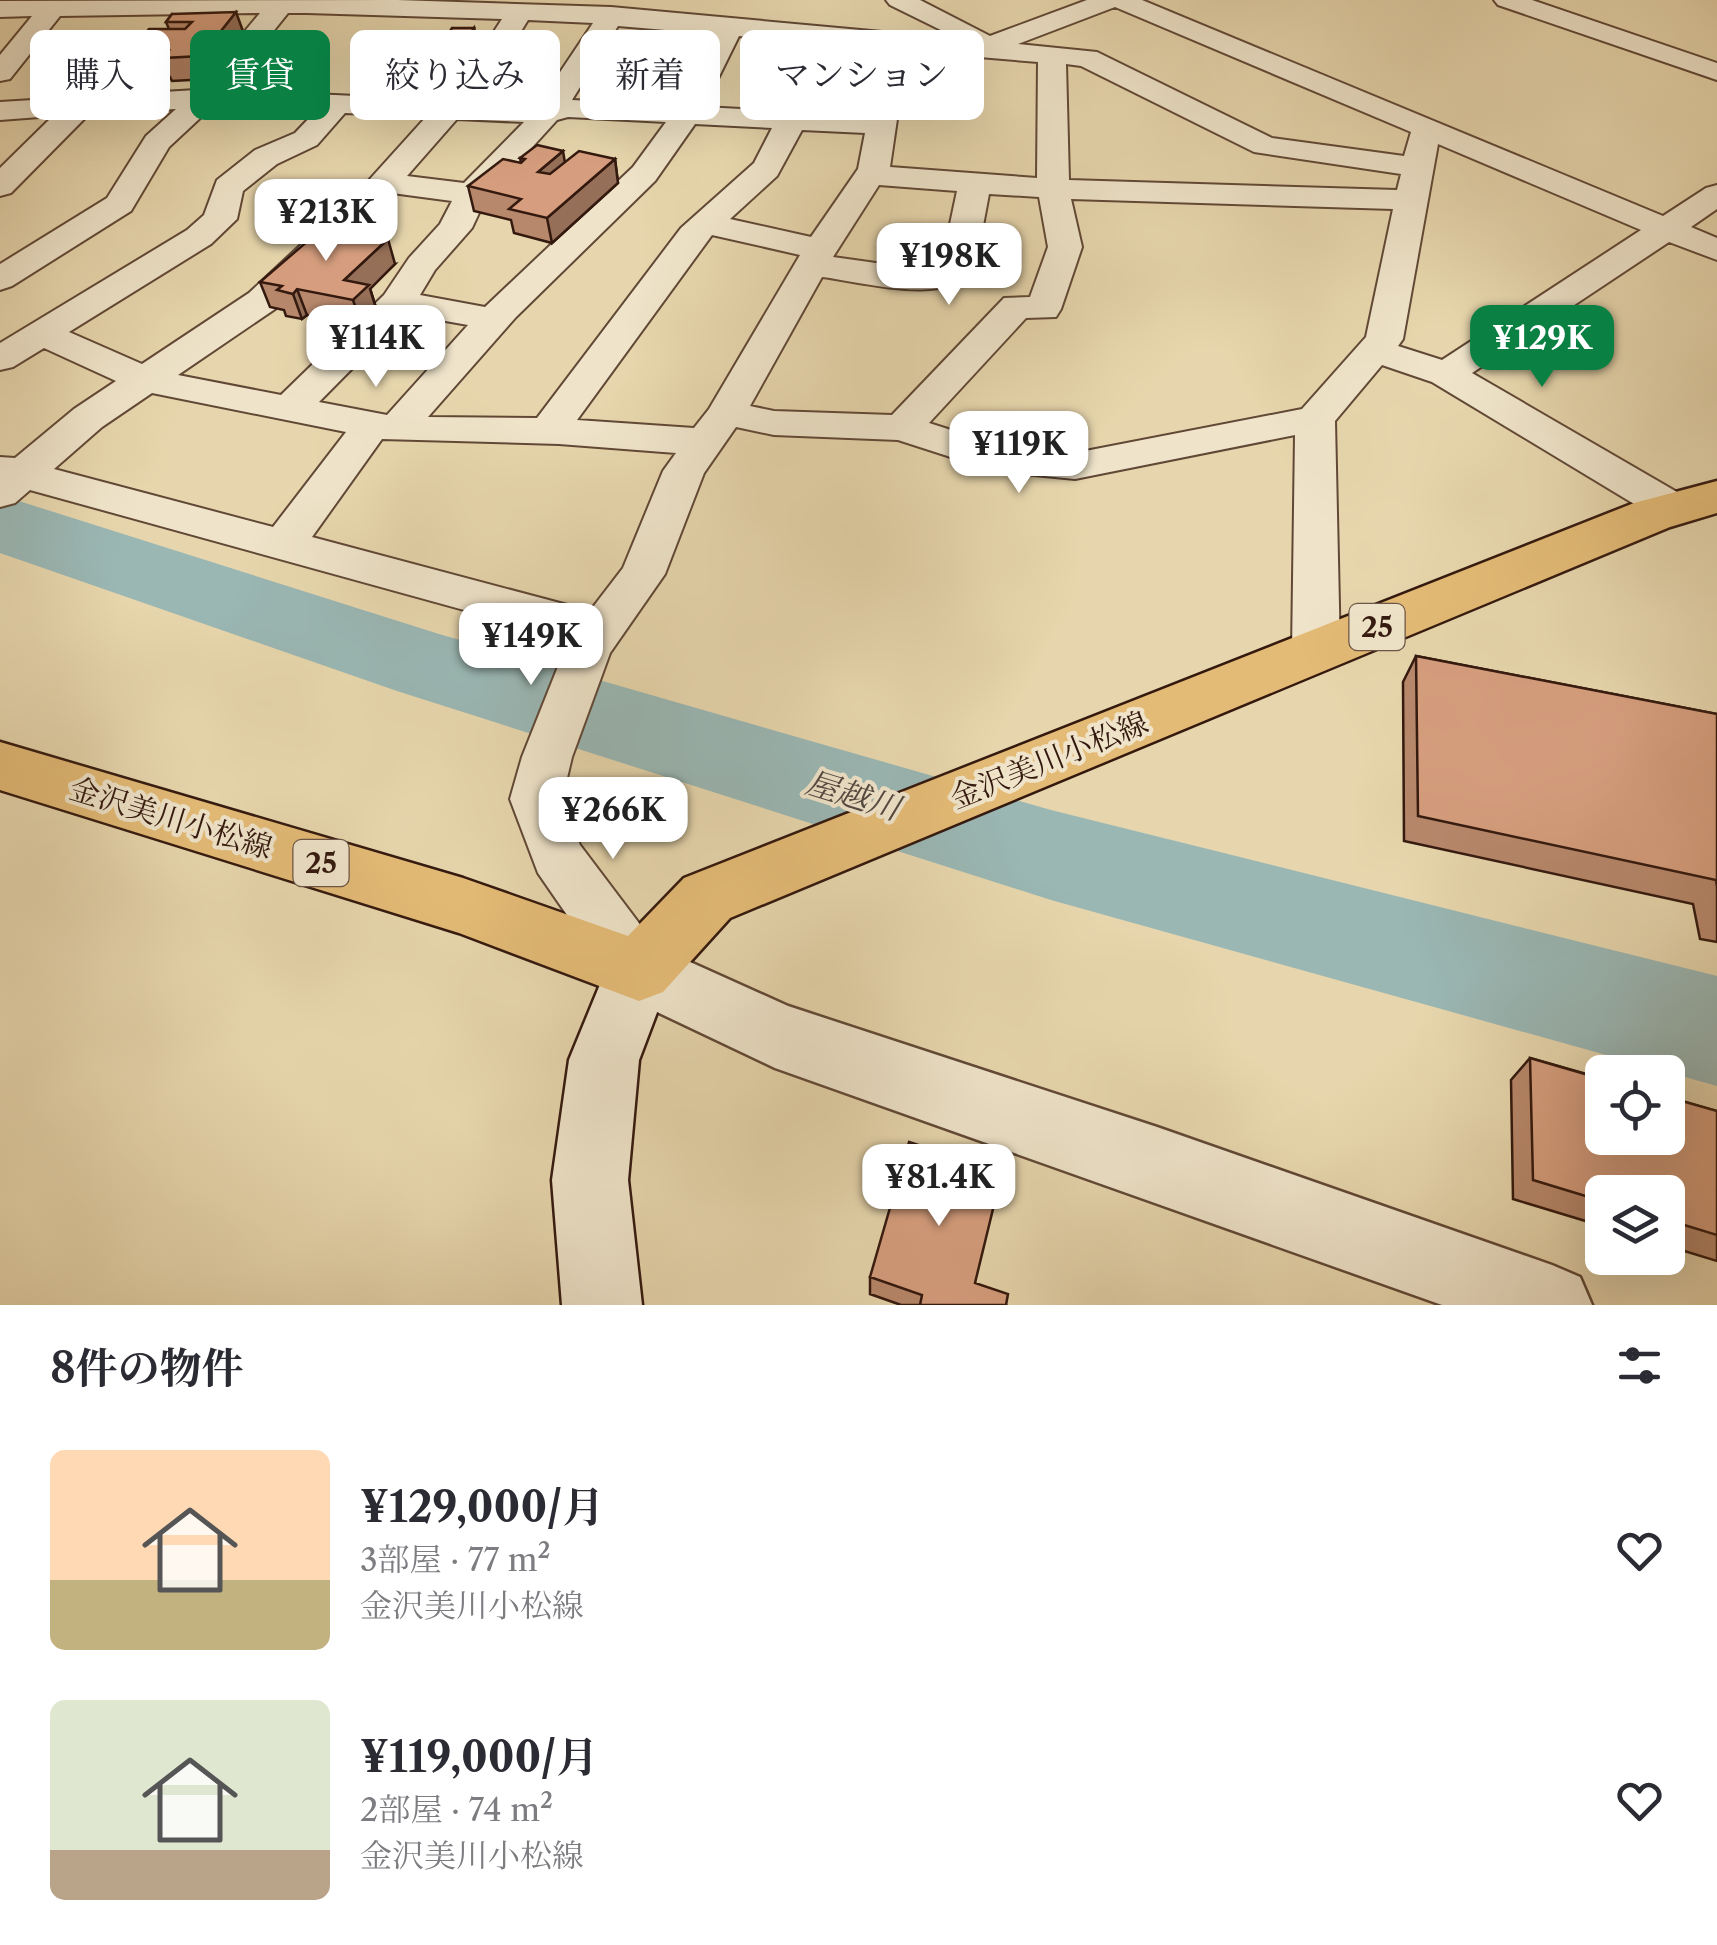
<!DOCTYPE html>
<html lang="ja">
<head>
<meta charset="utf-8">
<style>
  :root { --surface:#fff; --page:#f2f2f3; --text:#2b2b33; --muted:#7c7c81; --accent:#0b8043 }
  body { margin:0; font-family:"Libre Caslon Text","Noto Serif JP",serif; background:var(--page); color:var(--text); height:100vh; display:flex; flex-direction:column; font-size:38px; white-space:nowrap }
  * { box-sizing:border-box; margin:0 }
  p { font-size:32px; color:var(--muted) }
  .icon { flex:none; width:55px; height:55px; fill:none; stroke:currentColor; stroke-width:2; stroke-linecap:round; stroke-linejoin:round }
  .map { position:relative; height:1305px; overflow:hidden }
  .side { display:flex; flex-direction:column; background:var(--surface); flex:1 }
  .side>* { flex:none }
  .hud { position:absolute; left:30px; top:30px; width:1000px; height:90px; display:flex; gap:20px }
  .tools { position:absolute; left:1585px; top:1055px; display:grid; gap:20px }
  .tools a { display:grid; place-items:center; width:100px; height:100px; border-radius:15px; background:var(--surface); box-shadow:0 10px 40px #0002; font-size:50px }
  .price { position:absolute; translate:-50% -85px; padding:0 22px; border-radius:20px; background:#fff; color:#222; font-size:32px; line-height:65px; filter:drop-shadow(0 2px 5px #0008) }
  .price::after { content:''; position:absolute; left:50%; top:60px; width:30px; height:22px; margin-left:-15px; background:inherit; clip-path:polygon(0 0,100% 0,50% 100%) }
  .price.current { background:var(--accent); color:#fff }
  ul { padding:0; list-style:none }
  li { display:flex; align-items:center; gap:30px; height:250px; padding:0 50px }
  li span { display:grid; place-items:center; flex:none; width:280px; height:200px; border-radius:15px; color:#555 }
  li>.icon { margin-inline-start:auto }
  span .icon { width:120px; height:120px; fill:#fffc; stroke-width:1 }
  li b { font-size:42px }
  h2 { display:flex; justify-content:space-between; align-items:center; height:120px; padding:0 50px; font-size:42px }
  .chip { padding:0 35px; border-radius:15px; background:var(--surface); box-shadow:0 10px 40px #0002; font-size:35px; line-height:90px }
  .chip.current { background:var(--accent); color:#fff }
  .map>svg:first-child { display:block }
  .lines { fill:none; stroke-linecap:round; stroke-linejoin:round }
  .river { fill:#9ab7b4; fill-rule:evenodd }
  .minor-casing { stroke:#614836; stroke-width:4 }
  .tertiary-casing { stroke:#614836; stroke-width:5 }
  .secondary-casing { stroke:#34190f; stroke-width:5 }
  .primary-casing { stroke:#34190f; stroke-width:5 }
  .minor { fill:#efe4ca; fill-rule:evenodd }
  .tertiary { fill:#efe4ca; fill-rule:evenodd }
  .secondary { fill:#efe4ca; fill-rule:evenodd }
  .primary { fill:#e4bb76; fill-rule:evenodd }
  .wall { fill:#b8886c; stroke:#34190f; stroke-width:2.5 }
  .shaded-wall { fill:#966f58; stroke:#34190f; stroke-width:2.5 }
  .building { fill:#d69e7e; stroke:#34190f; stroke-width:2.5 }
  .labels { text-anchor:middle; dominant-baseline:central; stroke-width:8; stroke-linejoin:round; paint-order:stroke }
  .shield { fill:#efe4ca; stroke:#6c5647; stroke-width:2.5 }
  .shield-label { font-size:28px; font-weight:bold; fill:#34190f }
  .street-label { font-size:30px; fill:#34190f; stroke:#efe4ca }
  .water-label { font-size:32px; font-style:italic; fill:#534841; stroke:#efe4ca }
</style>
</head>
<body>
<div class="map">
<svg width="1717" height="1305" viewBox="0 0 1717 1305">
  <rect width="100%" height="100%" fill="#e7d6ad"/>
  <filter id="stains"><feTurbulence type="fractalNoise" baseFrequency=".002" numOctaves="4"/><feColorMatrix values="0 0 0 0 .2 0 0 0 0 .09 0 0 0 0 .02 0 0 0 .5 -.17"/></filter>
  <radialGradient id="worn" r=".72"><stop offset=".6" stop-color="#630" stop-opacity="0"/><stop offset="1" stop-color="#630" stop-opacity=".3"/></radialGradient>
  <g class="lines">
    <path class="river" d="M0,495L439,634L1051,810L1717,976V1086L1051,900L397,691L0,553Z"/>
    <defs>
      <path id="minor" d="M397,0L611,7L959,39L890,5L886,0H920L990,36L1087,0H1142L1663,216L1706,188L1717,185V209L1691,227L1717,238V260L1669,242L1472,373L1689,499L1695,509L1689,519L1674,523L1659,519L1432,382L1382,365L1335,421L1340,652L1333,664L1316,670L1299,664L1292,652L1295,435L1075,479L994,471L898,440L774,435L736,427L704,473L665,574L610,653L572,757L562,799L580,845L660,951L668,970L660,989L639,996L618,989L538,873L510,799L522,757L569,639L30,490L15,503L0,507V457L15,458L74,409L116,381L44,348L13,367L0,370V343L187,230L204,215L217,180L255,150L295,133L315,112L212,107L169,147L131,211L12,286L0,290V264L107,198L146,136L176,109L89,114L11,193L0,196V168L53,116L0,120V102L196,90L260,13L60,16L10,79L0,81V55L32,16L0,17V1ZM1115,7L1411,132L1404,156L1272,138L1097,52L1018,44ZM288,13H307L502,19L469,70L442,100L226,90ZM528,20L593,23L538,105L472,102L494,75ZM618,26L713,34L675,105L572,100ZM739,36L802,42L778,111L704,107ZM828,44L880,48L868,115L807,112ZM907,51L1038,62L1037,178L890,167ZM1066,64L1081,66L1254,152L1401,174L1397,190L1069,180ZM345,113L426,117L361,189L249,293L142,364L69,332L211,244L237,219L243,191L277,164L317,145ZM568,117L666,122L633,167L485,307L420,295L435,270L472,228L486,198L557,120ZM457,119L524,122L464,183L407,176ZM695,124L772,128L754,163L681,228L537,418L428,417L516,317L655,181ZM802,130L865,133L858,169L811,237L730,219L777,176ZM1438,144L1641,230L1442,360L1398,346L1403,339ZM879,185L957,191L942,262L926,270L833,257ZM392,193L452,201L440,224L409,258L384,295L281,395L178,375L275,309ZM989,194L1039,197L1048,247L1030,297L1004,298L892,415L774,411L750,406L822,277C863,282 948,307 975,268ZM1071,199L1393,209L1366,337L1302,409L1075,453L998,445L929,423L1026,318L1056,317L1061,309L1082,247ZM712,235L800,255L709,409L694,428L577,420ZM406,314L468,325L387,415L319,402ZM152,393L346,432L273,527L54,469L102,427ZM382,439L559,444L676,453L663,471L623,568L590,611L312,537Z
        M1494,0H1532L1717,63V80L1498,5Z"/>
      <path id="tertiary" d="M639,939L788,1006L1157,1127L1552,1265L1580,1277L1592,1305H1442L775,1068L615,992L605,970L615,948Z"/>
      <path id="secondary" d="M639,939L663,948L673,970L639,1060L628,1180L642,1305H562L552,1180L569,1060L615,948Z"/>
      <path id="primary" d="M1717,481V513L1670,527L730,918L663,992L639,1001L459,933L0,790V742L463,878L628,936L684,878L1634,503Z"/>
    </defs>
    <use href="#minor" class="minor-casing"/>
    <use href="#tertiary" class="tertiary-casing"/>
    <use href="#secondary" class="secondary-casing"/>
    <use href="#primary" class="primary-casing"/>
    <use href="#minor" class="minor"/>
    <use href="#tertiary" class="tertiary"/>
    <use href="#secondary" class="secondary"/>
    <use href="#primary" class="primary"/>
  </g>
  <path class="wall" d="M172,14L244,34L209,79L172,81L170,77H141L132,54L137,49L135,44L169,29L166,22Z
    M474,28L479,51L455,93L371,91L364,68L390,50L449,33Z
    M520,158L565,162L615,159L618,183L552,243L514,233L511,220L474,211L468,186L521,163Z
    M395,264L370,288L377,311L362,326L307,315L302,319L286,316L284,310L270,307L260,282Z
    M1416,656L1717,714V942L1700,939L1693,904L1404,841L1403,682Z
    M1530,1058L1717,1111V1261L1668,1246V1192H1602V1226L1513,1199L1511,1080Z
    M870,1277L975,1283L1006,1305H901L870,1294Z"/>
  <path class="shaded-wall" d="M236,12L244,34L209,79L201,56Z
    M474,28L479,51L455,93L450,69Z
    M563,151L567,175L543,196L538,172Z
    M615,159L618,183L552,243L547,218Z
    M388,239L395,264L370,289L377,311L362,326L353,300L344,280Z
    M297,289L307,315L302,319L293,294Z"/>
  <path class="building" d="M236,12L201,56L163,58L170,49L161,55L132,54L141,44H135L149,29H185L192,22H166L172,14Z
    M452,28H474L450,69L364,68L377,50H390L403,32L449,33Z
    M537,145L563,151L538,172L550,174L579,151L615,159L547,218L509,209L521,199L468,186L503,159L521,163L525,159L520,158Z
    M324,227L388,239L344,280L369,285L353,300L297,289L293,294L277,290L282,286L260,282Z
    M1416,656L1717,714V886L1716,880L1418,816Z
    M1530,1058L1602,1079V1138H1668V1097L1717,1111V1235L1668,1220V1192H1602V1201L1533,1180Z
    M909,1142L1002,1172L975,1283L1008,1294L1006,1305H920L922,1295L870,1277Z"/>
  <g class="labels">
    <g class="shield">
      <rect x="1349.5" y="604" width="55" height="46" rx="8"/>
      <rect x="293.5" y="840" width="55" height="46" rx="8"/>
    </g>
    <g class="shield-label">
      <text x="1377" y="627">25</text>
      <text x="321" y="863">25</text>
    </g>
    <g class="street-label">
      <text transform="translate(1049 760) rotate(-22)">金沢美川小松線</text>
      <text transform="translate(171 818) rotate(17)">金沢美川小松線</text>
    </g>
    <g class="water-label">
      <text transform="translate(853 795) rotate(17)">屋越川</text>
    </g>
  </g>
  <rect width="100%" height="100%" filter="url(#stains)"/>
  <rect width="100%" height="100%" fill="url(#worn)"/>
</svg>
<div class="tools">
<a><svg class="icon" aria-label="locate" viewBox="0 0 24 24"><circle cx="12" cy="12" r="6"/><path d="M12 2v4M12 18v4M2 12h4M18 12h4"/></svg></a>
<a><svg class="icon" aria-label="layers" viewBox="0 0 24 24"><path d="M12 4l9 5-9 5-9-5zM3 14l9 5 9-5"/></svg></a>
</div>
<b class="price" style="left:326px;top:264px">¥213K</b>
<b class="price" style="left:949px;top:308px">¥198K</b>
<b class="price" style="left:376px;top:390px">¥114K</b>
<b class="price current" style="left:1542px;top:390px">¥129K</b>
<b class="price" style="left:1019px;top:496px">¥119K</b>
<b class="price" style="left:531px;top:688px">¥149K</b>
<b class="price" style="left:613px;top:862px">¥266K</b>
<b class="price" style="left:939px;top:1229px">¥81.4K</b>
<div class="hud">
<a class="chip">購入</a>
<a class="chip current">賃貸</a>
<a class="chip">絞り込み</a>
<a class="chip">新着</a>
<a class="chip">マンション</a>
</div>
</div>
<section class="side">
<h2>8件の物件<svg class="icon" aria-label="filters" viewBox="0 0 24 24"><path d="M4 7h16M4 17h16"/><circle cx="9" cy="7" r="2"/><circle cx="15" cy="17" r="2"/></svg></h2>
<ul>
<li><span style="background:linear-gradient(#ffd9b3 65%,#c2b280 0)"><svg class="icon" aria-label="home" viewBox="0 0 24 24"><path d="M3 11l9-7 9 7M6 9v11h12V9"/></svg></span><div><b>¥129,000/月</b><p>3部屋 · 77 m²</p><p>金沢美川小松線</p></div><svg class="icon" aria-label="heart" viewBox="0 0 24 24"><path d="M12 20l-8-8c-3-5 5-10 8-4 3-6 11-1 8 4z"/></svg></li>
<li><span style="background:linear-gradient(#dfe7d0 75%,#b9a48a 0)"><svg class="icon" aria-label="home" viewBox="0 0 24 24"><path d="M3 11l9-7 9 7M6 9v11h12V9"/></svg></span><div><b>¥119,000/月</b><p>2部屋 · 74 m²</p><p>金沢美川小松線</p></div><svg class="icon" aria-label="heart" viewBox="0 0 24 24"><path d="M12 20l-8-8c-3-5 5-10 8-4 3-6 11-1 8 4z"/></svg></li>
</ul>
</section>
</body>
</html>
